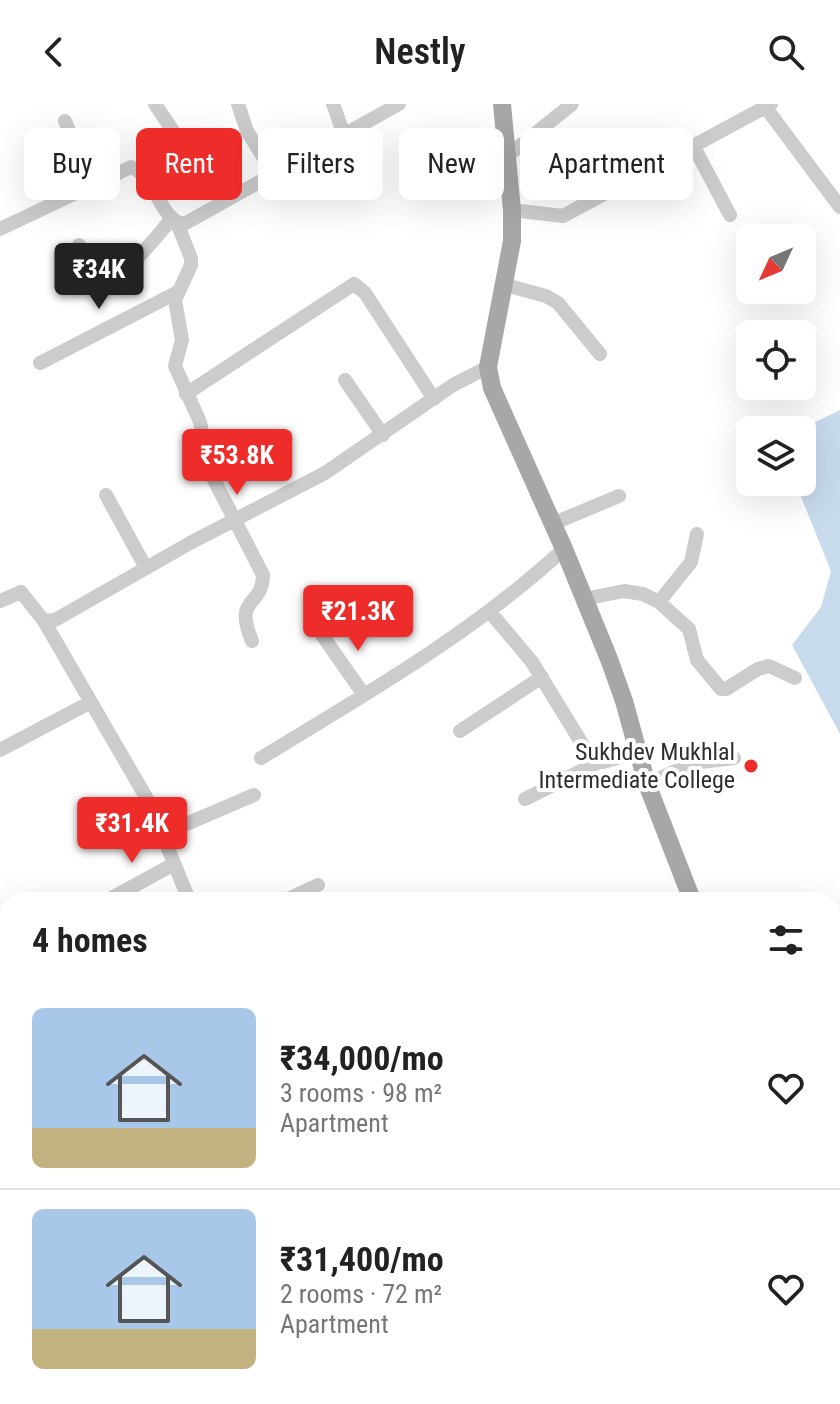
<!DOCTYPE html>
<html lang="en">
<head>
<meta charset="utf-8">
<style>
  :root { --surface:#fff; --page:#f2f2f2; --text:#222; --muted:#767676; --line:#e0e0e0; --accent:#ee2c29 }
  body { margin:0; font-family:"Roboto Condensed",sans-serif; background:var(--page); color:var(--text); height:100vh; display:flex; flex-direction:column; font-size:30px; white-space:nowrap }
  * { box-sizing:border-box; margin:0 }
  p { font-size:26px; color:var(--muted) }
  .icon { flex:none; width:44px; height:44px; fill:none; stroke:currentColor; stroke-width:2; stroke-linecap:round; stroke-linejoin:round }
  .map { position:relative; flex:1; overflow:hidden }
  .panel { position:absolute; left:0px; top:788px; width:840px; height:512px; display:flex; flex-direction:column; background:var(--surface); border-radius:24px 24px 0 0; box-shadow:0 8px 32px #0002 }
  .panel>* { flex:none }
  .hud { position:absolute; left:24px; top:24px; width:792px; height:72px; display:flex; gap:16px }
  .needle { width:52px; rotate:226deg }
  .controls { position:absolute; left:736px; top:120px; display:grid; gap:16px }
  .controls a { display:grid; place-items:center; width:80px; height:80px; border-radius:12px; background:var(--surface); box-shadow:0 8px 32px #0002; font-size:40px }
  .price { position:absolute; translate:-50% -68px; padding:0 18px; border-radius:8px; background:var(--accent); color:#fff; font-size:26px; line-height:52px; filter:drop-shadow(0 2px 4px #0008) }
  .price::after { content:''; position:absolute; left:50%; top:48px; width:24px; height:18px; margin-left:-12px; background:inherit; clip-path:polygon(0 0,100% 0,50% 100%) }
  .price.current { background:#222; color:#fff }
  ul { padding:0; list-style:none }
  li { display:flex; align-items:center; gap:24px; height:200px; padding:0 32px }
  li+li { border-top:2px solid var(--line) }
  li span { display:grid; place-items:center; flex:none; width:224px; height:160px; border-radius:12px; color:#555 }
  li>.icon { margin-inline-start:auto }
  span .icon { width:96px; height:96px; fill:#fffc; stroke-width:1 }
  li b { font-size:34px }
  h2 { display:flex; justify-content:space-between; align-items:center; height:96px; padding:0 32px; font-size:34px }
  .pill { padding:0 28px; border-radius:12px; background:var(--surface); box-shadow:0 8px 32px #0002; font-size:28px; line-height:72px }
  .pill.current { background:var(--accent); color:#fff }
  header { display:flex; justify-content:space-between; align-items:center; height:104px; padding:0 32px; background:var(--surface); font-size:36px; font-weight:600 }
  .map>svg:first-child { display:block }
  .water { fill:#c7dbed }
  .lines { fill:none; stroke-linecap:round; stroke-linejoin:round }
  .minor { stroke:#ccc; stroke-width:14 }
  .major { stroke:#a7a7a7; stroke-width:18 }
  .poi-dot { fill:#ee2c29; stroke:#fff; stroke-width:3 }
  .labels { text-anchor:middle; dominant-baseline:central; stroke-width:8; stroke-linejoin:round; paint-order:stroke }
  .poi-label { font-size:24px; fill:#2f2f2f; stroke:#fff; text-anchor:end }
</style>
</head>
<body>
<header><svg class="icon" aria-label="back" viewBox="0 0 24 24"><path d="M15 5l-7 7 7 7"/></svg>Nestly<svg class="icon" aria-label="search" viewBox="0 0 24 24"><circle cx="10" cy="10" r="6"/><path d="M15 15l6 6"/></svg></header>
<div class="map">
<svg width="840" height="1300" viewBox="0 0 840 1300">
  <rect width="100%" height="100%" fill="#fff"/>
  <path class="water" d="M840,306V630L792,541L821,503L831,467L795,378H802V335L807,322Z"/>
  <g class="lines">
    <path class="minor" d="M238,0L247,27L274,70
      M333,0L344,31
      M766,4L840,103
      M65,17L92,81
      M694,43L730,111
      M506,53L572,0
      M145,72L181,48L177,33L155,0
      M512,106L563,112L771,0
      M177,119L191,154V161L175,196L182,236L175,262L200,318L210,368L263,471C262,505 233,491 252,537
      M0,125L131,63C157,73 158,115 184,120L399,0
      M79,141L97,170L103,174C127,171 157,133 172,114
      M505,181L546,192L558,199L600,250
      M40,259L176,189
      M345,276L383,331
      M186,290L354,180L365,189L434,295
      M106,391L146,464
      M552,420L619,392
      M584,495L624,487L643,490L659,498L689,525L697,556L721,585H726L758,565L769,562L795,574
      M0,497L21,488L44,517L55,516L190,439L325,369L453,281L488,263
      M659,498L691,458L697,430
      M490,508L532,558L592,656L603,658L638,648
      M44,517L150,700L189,796
      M320,528L364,591
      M460,627L542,573
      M0,646L91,598
      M261,654C368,589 471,530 564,445
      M647,680L693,659L734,654
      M525,695L597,659
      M163,730L254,691
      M108,796L174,760
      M286,796L318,781
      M832,842L840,837
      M0,856L8,872
      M0,940L8,935
      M832,966L840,963
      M832,1056L840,1052
      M832,1144L840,1142
      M401,1292L405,1300
      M473,1292L478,1300
      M122,1300V1292
      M189,1300L200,1292
      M538,1300L539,1292"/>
    <path class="major" d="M502,0L512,106V137L488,263L492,284L564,445L609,555L624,597L647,680L692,796
      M832,1277L840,1299"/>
  </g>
  <circle class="poi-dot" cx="751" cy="662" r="8"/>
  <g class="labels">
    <g class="poi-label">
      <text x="735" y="648">Sukhdev Mukhlal<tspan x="735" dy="28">Intermediate College</tspan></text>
    </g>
  </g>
</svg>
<div class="controls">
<a><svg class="needle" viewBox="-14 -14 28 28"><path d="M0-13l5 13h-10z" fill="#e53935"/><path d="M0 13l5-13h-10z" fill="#767676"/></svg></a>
<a><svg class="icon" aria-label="locate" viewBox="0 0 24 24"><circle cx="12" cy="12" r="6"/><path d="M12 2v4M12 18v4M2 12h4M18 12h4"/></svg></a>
<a><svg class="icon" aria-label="layers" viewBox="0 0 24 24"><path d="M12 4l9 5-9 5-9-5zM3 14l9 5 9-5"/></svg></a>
</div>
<b class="price current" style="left:99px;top:207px">₹34K</b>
<b class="price" style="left:237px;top:393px">₹53.8K</b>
<b class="price" style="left:358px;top:549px">₹21.3K</b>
<b class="price" style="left:132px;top:761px">₹31.4K</b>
<div class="hud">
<a class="pill">Buy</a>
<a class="pill current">Rent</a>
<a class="pill">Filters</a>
<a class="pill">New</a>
<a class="pill">Apartment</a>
</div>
<section class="panel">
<h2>4 homes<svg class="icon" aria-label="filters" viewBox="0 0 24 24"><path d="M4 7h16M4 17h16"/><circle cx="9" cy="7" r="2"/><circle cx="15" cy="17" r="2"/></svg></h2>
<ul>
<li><span style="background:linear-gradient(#a9c7e8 75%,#c2b280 0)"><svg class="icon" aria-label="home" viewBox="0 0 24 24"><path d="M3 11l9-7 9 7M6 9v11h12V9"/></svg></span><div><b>₹34,000/mo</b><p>3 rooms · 98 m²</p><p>Apartment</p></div><svg class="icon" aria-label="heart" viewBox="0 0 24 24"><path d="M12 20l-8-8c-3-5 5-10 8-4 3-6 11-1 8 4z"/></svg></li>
<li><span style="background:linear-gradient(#a9c7e8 75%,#c2b280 0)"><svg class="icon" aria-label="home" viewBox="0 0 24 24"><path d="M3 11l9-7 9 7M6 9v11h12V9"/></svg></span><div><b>₹31,400/mo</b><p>2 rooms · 72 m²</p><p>Apartment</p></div><svg class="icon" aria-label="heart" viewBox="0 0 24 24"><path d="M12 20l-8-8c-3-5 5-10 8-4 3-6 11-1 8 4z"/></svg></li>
</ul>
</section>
</div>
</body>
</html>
